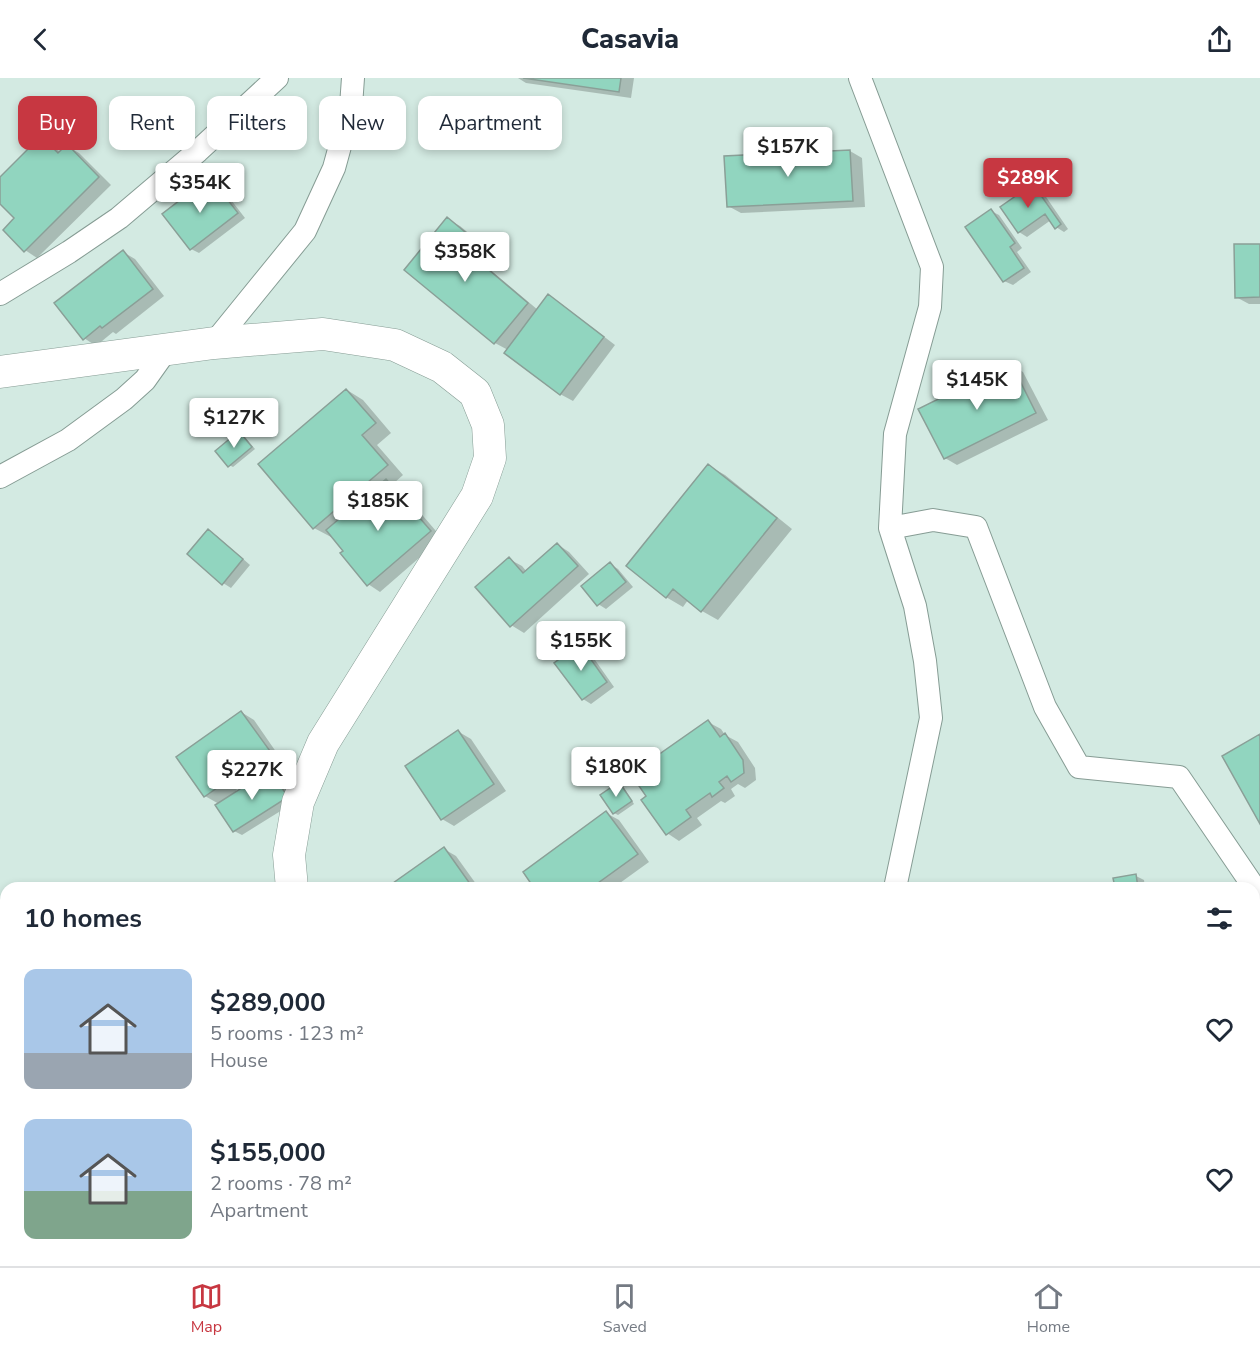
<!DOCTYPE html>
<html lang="en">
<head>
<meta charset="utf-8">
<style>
  :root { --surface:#fff; --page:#f6f6f7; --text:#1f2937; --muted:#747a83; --line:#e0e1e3; --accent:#c73741 }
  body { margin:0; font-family:"Nunito Sans",sans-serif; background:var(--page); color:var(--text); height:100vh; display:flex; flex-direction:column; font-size:22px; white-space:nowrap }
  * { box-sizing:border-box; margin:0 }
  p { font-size:20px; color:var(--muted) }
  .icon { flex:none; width:33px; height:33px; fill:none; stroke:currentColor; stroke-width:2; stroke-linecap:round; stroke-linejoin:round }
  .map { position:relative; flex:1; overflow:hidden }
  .details { position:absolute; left:0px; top:804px; width:1260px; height:384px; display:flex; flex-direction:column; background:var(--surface); border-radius:18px 18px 0 0; box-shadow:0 3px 9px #0003 }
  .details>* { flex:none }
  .top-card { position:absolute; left:18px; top:18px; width:600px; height:54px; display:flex; gap:12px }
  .price { position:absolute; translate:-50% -51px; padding:0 14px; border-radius:6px; background:#fff; color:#222; font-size:20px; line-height:39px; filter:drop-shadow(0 2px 3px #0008) }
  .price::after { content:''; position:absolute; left:50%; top:36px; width:18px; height:14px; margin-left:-9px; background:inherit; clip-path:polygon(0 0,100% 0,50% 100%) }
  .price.on { background:var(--accent); color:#fff }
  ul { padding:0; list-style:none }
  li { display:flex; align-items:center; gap:18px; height:150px; padding:0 24px }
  li span { display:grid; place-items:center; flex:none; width:168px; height:120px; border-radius:12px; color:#555 }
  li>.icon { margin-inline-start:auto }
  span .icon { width:72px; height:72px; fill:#fffc; stroke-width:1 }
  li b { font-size:26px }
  h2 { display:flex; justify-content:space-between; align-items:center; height:72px; padding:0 24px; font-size:26px }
  .tag { padding:0 21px; border-radius:12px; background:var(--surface); box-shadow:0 3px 9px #0003; font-size:21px; line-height:54px }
  .tag.on { background:var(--accent); color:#fff }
  header { display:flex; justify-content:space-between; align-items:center; height:78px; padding:0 24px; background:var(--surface); font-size:27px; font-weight:800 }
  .dock { display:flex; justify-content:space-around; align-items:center; height:84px; border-top:2px solid var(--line); background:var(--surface); font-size:16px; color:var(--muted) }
  .dock a { display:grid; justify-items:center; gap:3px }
  .dock .on { color:var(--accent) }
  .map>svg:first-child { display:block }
  .shadow { fill:#0003 }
  .building { fill:#91d5bf; stroke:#8a9f97; stroke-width:1.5 }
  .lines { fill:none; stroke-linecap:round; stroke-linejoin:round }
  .street-casing { stroke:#869c94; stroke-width:24 }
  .secondary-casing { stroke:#869c94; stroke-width:33 }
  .street { stroke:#fff; stroke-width:22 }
  .secondary { stroke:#fff; stroke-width:32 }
</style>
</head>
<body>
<header><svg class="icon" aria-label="back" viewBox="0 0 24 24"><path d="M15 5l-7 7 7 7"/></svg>Casavia<svg class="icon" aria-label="share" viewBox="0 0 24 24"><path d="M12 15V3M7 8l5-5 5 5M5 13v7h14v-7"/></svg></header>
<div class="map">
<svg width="1260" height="1188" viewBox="0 0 1260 1188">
  <rect width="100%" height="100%" fill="#d3eae2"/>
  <path class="shadow" d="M518,0H634L631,20L526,5Z
    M41,60L53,67L60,74L67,68L79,75L111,107L37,180L25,172L17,140L0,124V101Z
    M850,73L862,80L865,129L741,135L728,128Z
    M210,101L218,105L245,140L199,175L191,171Z
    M1034,108L1042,113L1068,151L1064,154L1056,149L1051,142L1027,159L1019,154Z
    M991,133L999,137L1022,170L1017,174L1031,194L1013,207L1004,203Z
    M447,141L460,148L483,167L474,178L538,232L548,218L560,225L615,267L573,323L560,316L508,272L495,265L406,191Z
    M1260,167V226H1249L1236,219Z
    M123,174L135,181L164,218L116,256L113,254L96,268L84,260Z
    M1011,287L1023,294L1048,342L957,387L945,380Z
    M347,312L363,322L391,355L377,367L403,397L393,406L399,410L442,460L380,514L368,506L345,473L333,457L331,459L314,450Z
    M239,354L243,357L255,371L233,389L229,387Z
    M709,388L725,397L792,451L718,542L702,533L688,522L683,529L666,519Z
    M209,453L217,458L250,487L231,510L223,505Z
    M557,466L569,474L589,496L524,555L511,547L509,481L522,488L527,494Z
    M610,486L618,491L633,509L606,531L598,526Z
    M580,568L588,572L614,609L591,626L583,621Z
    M241,634L254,642L281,681L236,712L237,714L271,694L279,698L295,724L242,757L234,753L219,726L205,718Z
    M708,644L721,651L725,657L738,664L755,690L756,702L745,710L738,706L731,711L735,718L725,725L721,723L697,740L702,747L679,763L667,755L661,695Z
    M459,654L471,661L506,713L454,748L442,741Z
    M619,706L623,708L634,726L618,737L614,735Z
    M606,735L619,742L649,784L613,810H536Z
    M444,771L456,778L479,810H389Z
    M1136,798L1144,802L1145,810H1116Z
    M0,1054L6,1056V1148H0Z
    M0,1158H6V1182H27V1188H0Z
    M70,1182H149V1188H70Z
    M157,1182H187L186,1188H156Z
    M798,1182H849L850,1188H797Z"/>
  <path class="building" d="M523,0H621L619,14Z
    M41,58L58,75L67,66L99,99L24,174L3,152L14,140L0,126V99Z
    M850,72L853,123L727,129L724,78Z
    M210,99L238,135L190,172L162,136Z
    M1033,106L1061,146L1055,151L1045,136L1018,155L1000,129Z
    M991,131L1015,165L1010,169L1024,190L1003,204L965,149Z
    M447,139L471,159L463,170L528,225L494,266L404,192Z
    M1234,166H1260V219L1235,220Z
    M123,172L153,211L102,250L100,248L83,262L54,225Z
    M548,216L604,259L560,317L504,275Z
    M1011,285L1036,335L944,381L918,331Z
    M346,311L376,345L362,357L388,387L313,451L258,386Z
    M239,353L252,369L228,389L215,373Z
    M708,386L777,440L701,534L673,511L666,520L626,488Z
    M386,401L431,453L367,508L340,475L343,473L326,452Z
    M208,451L243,481L222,507L187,476Z
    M557,465L578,488L510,549L475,509L509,479L523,495Z
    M610,484L626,504L597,528L581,508Z
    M580,566L607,604L582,622L554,585Z
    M241,633L270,673L204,719L176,679Z
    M708,642L720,659L725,655L743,682L744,695L731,704L727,698L719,704L724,710L712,719L710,715L686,732L691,739L666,757L641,722L646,718L639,708L659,694L651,682Z
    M458,652L494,706L441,742L405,688Z
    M1260,656V746L1222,678Z
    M270,692L288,719L233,754L215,727Z
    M619,704L632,723L613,736L600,717Z
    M606,733L638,776L591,810H534L523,794Z
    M444,769L473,810H386Z
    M1136,796L1138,810H1115L1113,800Z
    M0,867L6,869V941L0,939Z
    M0,1052H3L1,1094L6,1095V1143L0,1142Z
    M0,1157H6V1182H15L16,1188H0Z
    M68,1182H137V1188H68Z
    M155,1182H179L178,1188H154Z
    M797,1182H839L846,1188H789L797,1186Z"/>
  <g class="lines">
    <defs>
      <path id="street" d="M860,0L932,189L930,229L895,356L890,450L915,528L925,583L931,640L895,810
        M0,216L69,174L119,140L198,73L277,0
        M214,265L305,153L334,90L351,28L353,0
        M0,399L68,362L124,321L145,302L167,271
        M890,450L933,442L976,449L1045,629L1079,689L1179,699L1260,818
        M0,974L6,975
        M1254,1170L1260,1174
        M723,1182L731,1188
        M1048,1188V1182"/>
      <path id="secondary" d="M0,294L214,265L323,256L395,267L442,289L475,315L488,347L490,380L477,418L323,665L298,724L289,777L292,810
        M331,1182V1188
        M1212,1182L1214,1188"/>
    </defs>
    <use href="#street" class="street-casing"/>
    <use href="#secondary" class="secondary-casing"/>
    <use href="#street" class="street"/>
    <use href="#secondary" class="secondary"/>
  </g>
</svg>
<b class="price" style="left:788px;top:100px">$157K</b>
<b class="price on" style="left:1028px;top:131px">$289K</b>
<b class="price" style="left:200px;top:136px">$354K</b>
<b class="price" style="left:465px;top:205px">$358K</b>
<b class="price" style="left:977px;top:333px">$145K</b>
<b class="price" style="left:234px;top:371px">$127K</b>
<b class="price" style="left:378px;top:454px">$185K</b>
<b class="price" style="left:581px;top:594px">$155K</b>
<b class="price" style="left:616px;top:720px">$180K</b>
<b class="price" style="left:252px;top:723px">$227K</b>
<div class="top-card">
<a class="tag on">Buy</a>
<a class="tag">Rent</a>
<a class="tag">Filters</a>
<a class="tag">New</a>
<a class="tag">Apartment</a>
</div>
<section class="details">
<h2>10 homes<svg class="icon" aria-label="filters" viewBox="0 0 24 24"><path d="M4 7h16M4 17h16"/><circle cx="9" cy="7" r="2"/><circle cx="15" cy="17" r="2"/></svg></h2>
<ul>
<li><span style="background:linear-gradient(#a9c7e8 70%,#9aa5b1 0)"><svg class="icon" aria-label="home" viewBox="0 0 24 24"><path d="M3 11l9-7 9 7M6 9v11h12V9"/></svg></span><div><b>$289,000</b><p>5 rooms · 123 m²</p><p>House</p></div><svg class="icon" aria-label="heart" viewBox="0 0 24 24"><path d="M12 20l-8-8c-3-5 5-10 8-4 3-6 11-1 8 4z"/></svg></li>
<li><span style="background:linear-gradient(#a9c7e8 60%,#7fa58c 0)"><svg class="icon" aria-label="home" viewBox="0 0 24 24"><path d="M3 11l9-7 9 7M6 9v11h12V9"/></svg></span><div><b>$155,000</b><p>2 rooms · 78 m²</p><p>Apartment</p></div><svg class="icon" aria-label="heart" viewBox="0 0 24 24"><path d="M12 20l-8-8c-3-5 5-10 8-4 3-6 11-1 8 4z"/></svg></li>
</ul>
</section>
</div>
<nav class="dock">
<a class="on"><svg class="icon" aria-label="map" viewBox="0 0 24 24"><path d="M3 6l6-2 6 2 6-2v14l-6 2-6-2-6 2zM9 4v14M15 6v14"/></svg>Map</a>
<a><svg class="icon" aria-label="saved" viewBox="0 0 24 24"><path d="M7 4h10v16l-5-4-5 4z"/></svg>Saved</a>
<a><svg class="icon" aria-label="home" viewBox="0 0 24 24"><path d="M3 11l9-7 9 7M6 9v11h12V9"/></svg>Home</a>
</nav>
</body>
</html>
